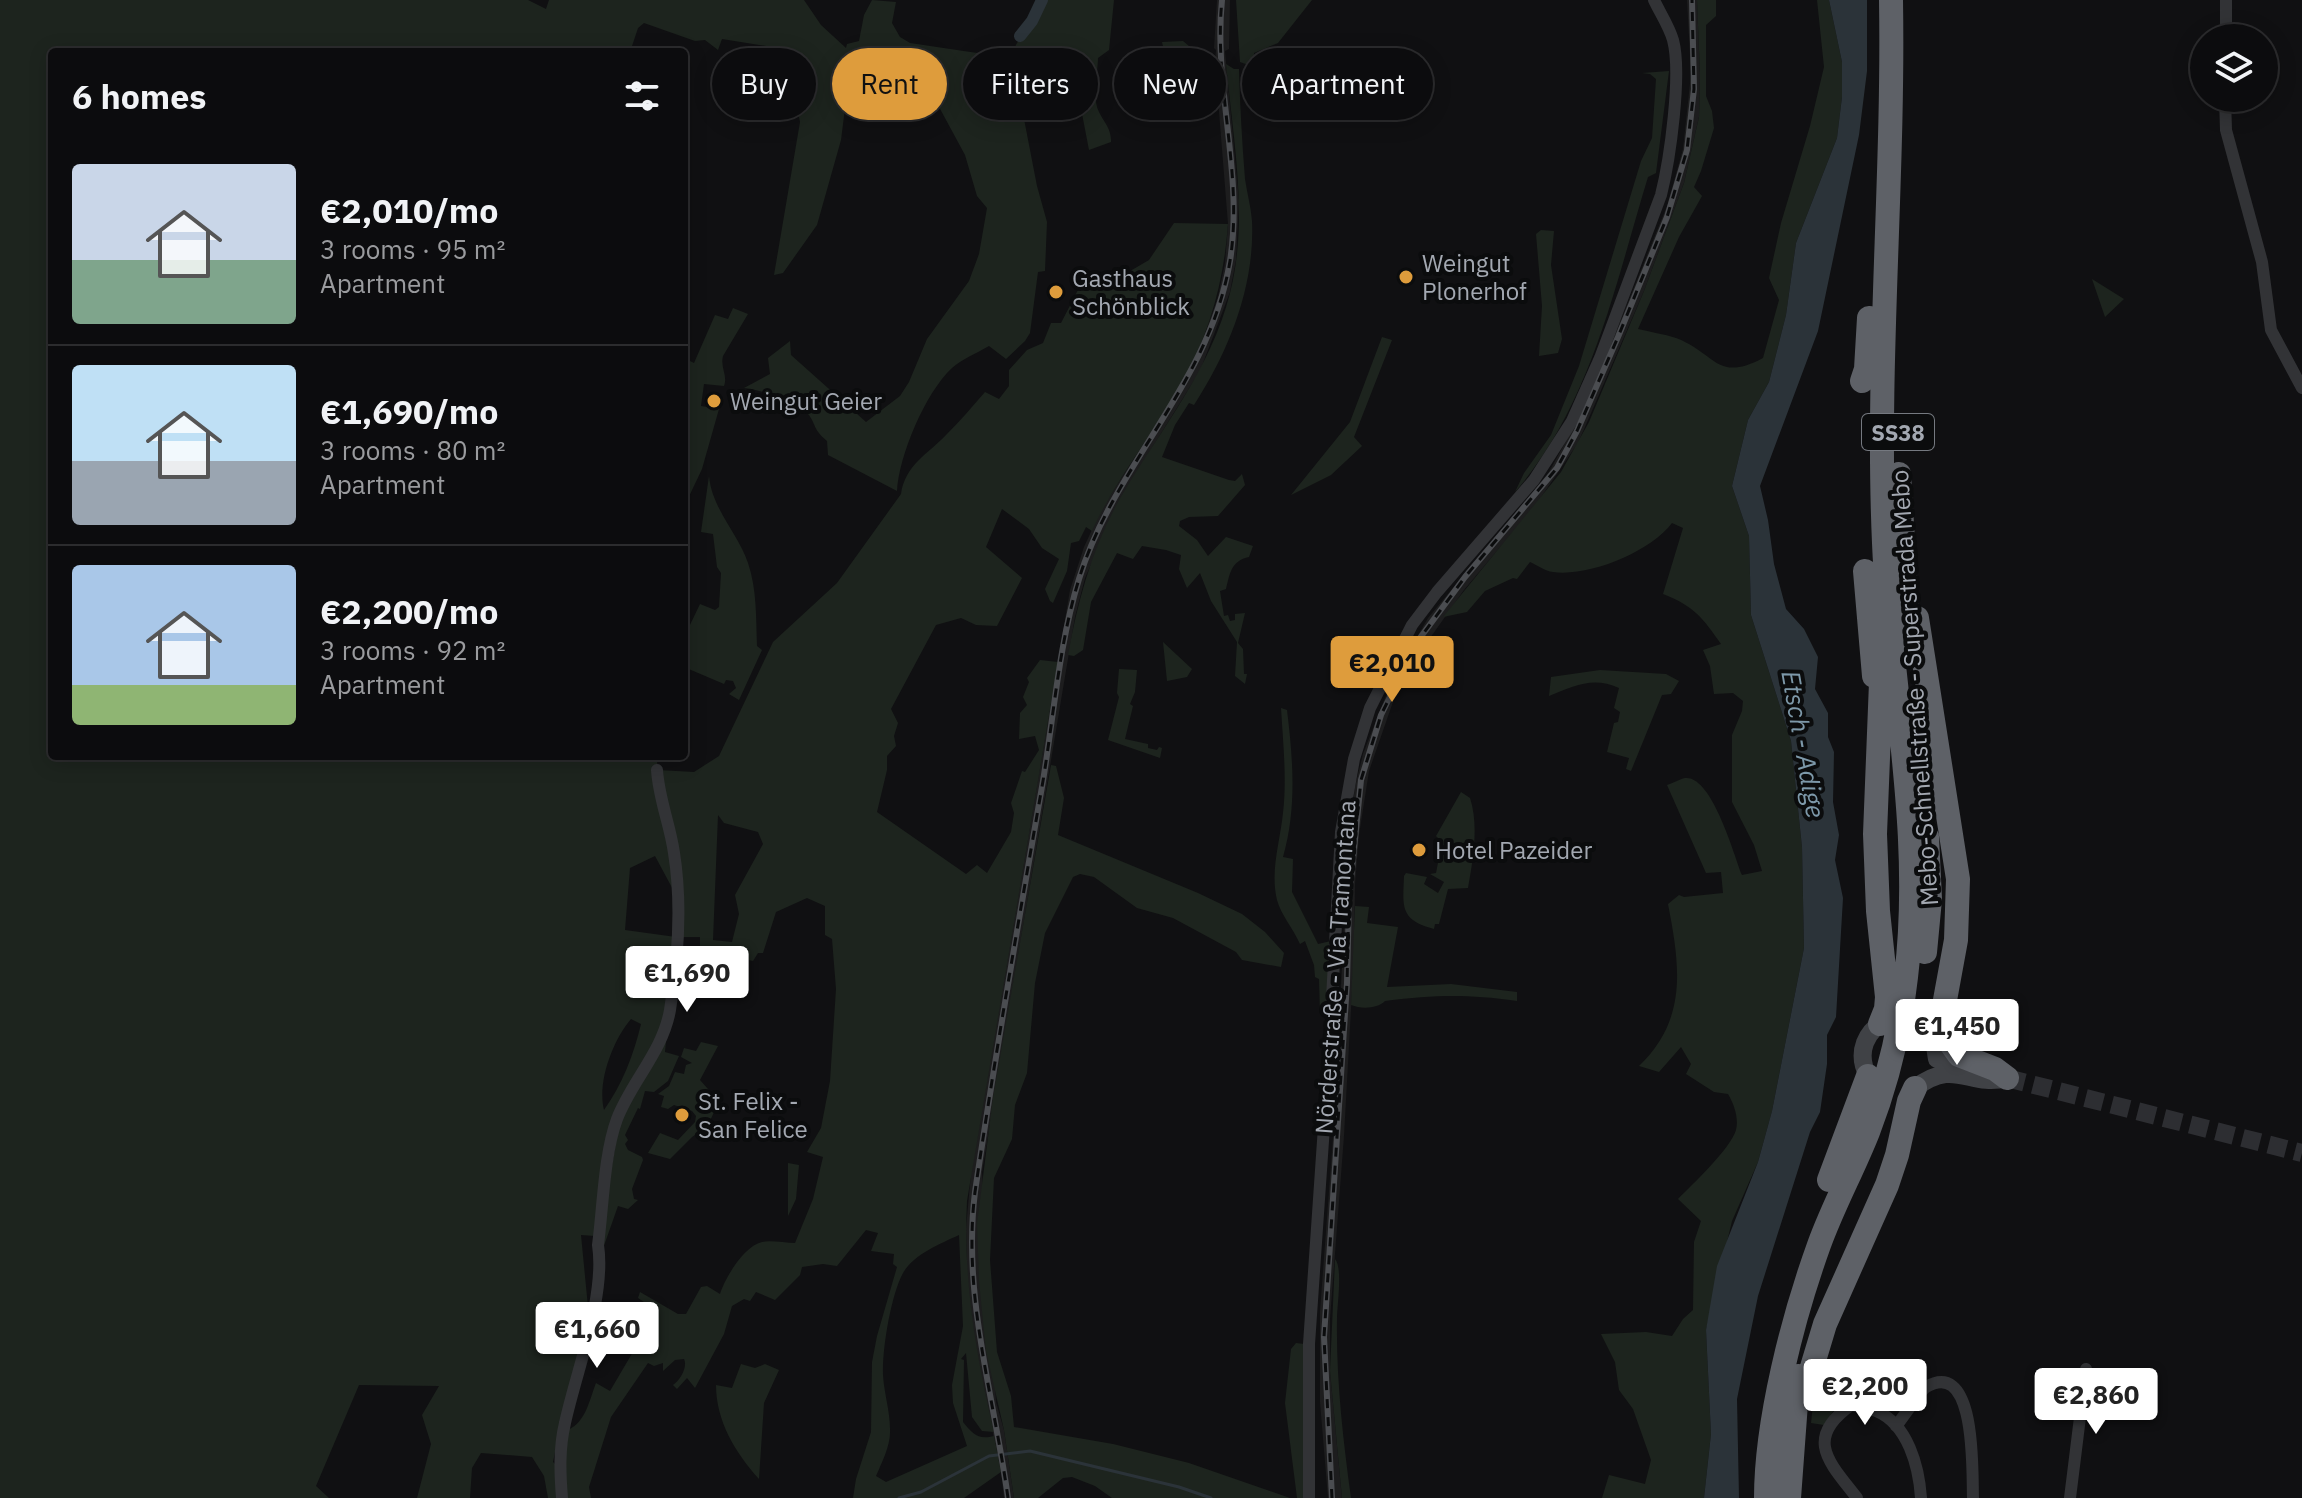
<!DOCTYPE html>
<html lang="en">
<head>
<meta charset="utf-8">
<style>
  :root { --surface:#0c0c0e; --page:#1a1a1c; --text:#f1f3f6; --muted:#9a9b9e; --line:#2c2c2e; --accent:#de9c3c }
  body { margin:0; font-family:"IBM Plex Sans",sans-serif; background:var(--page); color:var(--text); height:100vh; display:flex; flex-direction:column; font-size:30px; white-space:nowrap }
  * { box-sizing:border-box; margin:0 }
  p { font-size:26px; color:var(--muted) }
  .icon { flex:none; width:44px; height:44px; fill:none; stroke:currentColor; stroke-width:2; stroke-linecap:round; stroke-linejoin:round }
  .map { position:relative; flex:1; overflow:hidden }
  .sheet { position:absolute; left:48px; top:48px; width:640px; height:712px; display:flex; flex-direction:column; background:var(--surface); border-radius:8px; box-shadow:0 4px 20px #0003,0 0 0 2px var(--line) }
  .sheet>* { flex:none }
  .top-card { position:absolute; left:712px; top:48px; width:760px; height:72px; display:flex; gap:16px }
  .controls { position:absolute; left:2190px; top:24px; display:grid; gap:16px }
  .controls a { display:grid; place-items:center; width:88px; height:88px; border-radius:50%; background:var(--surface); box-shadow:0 4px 20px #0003,0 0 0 2px var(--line); font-size:40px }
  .price { position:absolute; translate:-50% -68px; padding:0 18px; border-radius:8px; background:#fff; color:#222; font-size:26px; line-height:52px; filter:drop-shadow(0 2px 4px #0008) }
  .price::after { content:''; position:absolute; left:50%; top:48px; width:24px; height:18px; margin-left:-12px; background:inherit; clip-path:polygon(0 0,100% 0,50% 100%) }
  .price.on { background:var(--accent); color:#111 }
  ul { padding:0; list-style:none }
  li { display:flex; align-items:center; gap:24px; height:200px; padding:0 24px }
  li+li { border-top:2px solid var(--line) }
  li span { display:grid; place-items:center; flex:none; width:224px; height:160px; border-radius:8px; color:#555 }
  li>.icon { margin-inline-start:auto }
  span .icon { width:96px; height:96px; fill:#fffc; stroke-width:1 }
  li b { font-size:34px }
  h2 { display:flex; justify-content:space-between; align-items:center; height:96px; padding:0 24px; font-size:34px }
  .tag { padding:0 28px; border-radius:36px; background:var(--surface); box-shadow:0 4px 20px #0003,0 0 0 2px var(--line); font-size:28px; line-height:72px }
  .tag.on { background:var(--accent); color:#111 }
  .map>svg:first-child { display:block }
  .built { fill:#1d1d1e }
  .green { fill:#1d241e; fill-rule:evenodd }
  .water { fill:#2b3339 }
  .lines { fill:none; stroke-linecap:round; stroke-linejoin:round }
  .stream { stroke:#2b3339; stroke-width:3 }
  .canal { stroke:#2b3339; stroke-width:12 }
  .secondary-tunnel { stroke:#2d2e32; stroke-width:18; stroke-dasharray:18 9; stroke-linecap:butt }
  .street { stroke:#323336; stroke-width:12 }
  .secondary { stroke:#404246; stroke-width:18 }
  .highway { stroke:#5e6167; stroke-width:24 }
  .rail-casing { stroke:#4b4d51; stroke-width:6 }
  .rail { stroke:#0b0c0d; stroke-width:3; stroke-dasharray:9; stroke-linecap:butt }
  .poi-dot { fill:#de9c3c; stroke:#0b0c0d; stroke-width:3 }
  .labels { text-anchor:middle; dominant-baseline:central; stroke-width:8; stroke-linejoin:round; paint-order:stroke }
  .shield { fill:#0b0c0d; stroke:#757980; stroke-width:2 }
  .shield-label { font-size:22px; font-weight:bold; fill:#a3a8b1 }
  .poi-label { font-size:24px; fill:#a3a8b1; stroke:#0b0c0d; text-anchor:start }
  .street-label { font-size:24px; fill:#a3a8b1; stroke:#0b0c0d }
  .water-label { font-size:26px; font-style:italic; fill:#7d98a9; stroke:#0b0c0d }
</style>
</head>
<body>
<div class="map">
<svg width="2302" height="1498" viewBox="0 0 2302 1498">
  <rect width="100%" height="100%" fill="#101012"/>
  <path class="built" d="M1217,0H1230L1229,49L1225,51L1239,202L1236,260L1230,292L1200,371L1122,496L1085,578L1075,617L982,1172L996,1402L1004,1430L1014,1498H1004L1001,1472L976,1352L967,1282L966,1228L971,1173L1070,590L1084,547L1102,508L1182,384L1202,342L1218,297L1225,263L1228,224L1215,62L1216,50L1214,48Z
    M1687,0H1697L1700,76L1699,117L1684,183L1644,291L1578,443L1535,506L1464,590L1423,648L1394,699L1369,771L1359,835L1355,884L1354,955L1344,1136L1330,1319V1371L1342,1498H1328L1320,1402V1311L1335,1111L1348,843L1355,787L1363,754L1392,680L1428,618L1549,472L1588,401L1667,206L1683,149L1691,74Z"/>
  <path class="green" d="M0,0H528L546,9L549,0H804L821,25L846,48L847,44L859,41L864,15L872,0L896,2L892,23L900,37L910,43L1004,57L1012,56C1016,36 1037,21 1045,0H1114L1109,50L1098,58C1098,73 1093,86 1096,102C1098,118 1112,125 1111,142L1089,150L1073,67L1040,66L1034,55L1012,57L1037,186L1047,222L1045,271L1038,272L1030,333L1025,341L1006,359L989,346C977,353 962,359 952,368C925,393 899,456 897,491L828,455L827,441C813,429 817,427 809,415C800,403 759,389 744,388L770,374L768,358L790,341L791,355L866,422L900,396L909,382L927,339L969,281L979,254L987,208L977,196L965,155L932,94L846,100L841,140L817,225L783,273L774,275L800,122L793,86L767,67L766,46L722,39L718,50L705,40L695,41L644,23L638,28L630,52H52V756H648L657,761L658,770L694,772L719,756L773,642L837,583L901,494C905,465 928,454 946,435C960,421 972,407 985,392L999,399L1009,386V370L1027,350L1043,343L1051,323H1061L1079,288H1101L1149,260L1174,223L1228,224C1224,280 1210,333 1182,383C1154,434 1116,478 1092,531L1086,527L1079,541L1071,543L1067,571L1053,603L1050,601L1045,589L1059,559L1042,548L1029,529L1002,509L986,547L1022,578L997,626L976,625L961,618L936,625L891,709L898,723L894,736L896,746L887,756V770L877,812L966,874L977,865L987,873L1011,832L1014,813L1011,803L1022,771L1025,772L1039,750L1035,736L1019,739L1020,713L1027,705L1023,697L1029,682L1027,678L1040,660L1058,662L967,1201C963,1281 976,1355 994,1432L982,1431L972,1417L966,1353L961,1359L964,1360L963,1422C973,1434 978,1440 994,1436L1001,1472L964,1498H853L856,1479L871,1432L872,1362L877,1336L897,1267L893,1264L894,1254L871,1251L878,1233L866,1230L837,1266L823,1264L802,1267L800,1275L775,1300L756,1292L750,1301L744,1299L732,1306L724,1334L695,1388L687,1378L677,1389L673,1385C680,1380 688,1367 684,1359L675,1360L663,1371V1363L654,1366L648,1363L611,1417L589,1487L591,1498H548L544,1476L532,1457L481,1453L472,1468L470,1498H417L431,1444L422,1415L439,1386L359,1385L316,1486L329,1498H0ZM718,815L724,823L758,832L763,844L735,895L739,914L732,942L713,940ZM655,856L677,897L676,937L625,930L630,868ZM807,898L825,906V935L832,939L836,989L830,1081L821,1128L807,1152L823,1157L813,1199L795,1243C785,1243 771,1240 762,1242C744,1246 725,1278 720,1294L707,1286L701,1287L686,1314H678L640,1292L638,1298L657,1311L610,1391L596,1383C589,1401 585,1426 564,1431L559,1468L553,1462L568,1390L579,1356L588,1307L581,1235L595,1236L624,1097L598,1245L600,1257L618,1206L628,1209L638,1200L634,1199L632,1189L643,1160L642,1157L628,1150L625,1144L628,1140L625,1135L638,1108L640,1109L645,1091L654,1092L668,1081L679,1056L665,1052L676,937H700V946L707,948L704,956L722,960L729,956L753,961L758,953H763L776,912ZM631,1019L641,1024C634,1054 622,1085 604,1110C597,1082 613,1040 631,1019ZM959,1235L963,1326L952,1385L953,1403L967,1446L886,1482L876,1476C882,1462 891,1445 890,1429C890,1411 884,1393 883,1375C882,1349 891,1295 903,1273C914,1254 940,1244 959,1235Z
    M1236,0H1312L1278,43L1254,53L1255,58L1274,66L1271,85L1254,67L1240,62Z
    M1697,0H1716V16L1706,25V96L1712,111L1714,128L1701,171L1694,187L1702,196L1679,237L1638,329C1650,332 1664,334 1676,338C1716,353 1716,383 1763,358L1779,300L1769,278L1781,223L1810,126L1824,67L1817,0H1829L1842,62V97L1837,138L1796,243L1786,315L1769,382L1748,420L1732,486L1749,536L1751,615L1791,741L1802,847L1804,948L1772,1111L1758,1162L1732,1221L1706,1330L1711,1434L1704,1498H1602L1609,1475L1645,1484L1651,1460L1633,1409L1619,1390L1615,1362L1601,1334L1646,1332L1672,1336L1683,1319L1693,1310L1694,1242L1701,1221L1678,1199C1692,1185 1731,1148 1736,1130C1739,1118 1734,1104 1728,1094L1714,1092L1686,1074L1691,1064L1681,1047L1659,1072L1639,1066C1688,1019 1680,966 1668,904L1679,895L1684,897L1723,893L1721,872L1706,873L1667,785C1673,783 1680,779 1685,778C1712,775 1734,855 1742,875L1762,871L1754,845L1732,802V735L1742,711L1743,701L1733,693L1714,694L1710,666L1703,650L1721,644C1703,618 1694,606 1663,594L1683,528L1672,523C1650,552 1589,577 1553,572C1545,571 1537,565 1530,562L1517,579L1513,578L1485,591L1467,612L1443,617L1561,472L1589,422L1644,291L1684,183L1699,117L1700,76Z
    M1183,41L1196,52L1198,65L1167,64L1162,42Z
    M1226,64L1234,69H1239C1240,105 1242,142 1245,179C1247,193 1251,207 1252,221C1255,286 1229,351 1194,405L1189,403L1175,425L1162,457L1229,480L1235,481L1242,474L1245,485L1218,516L1189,517L1180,521L1179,526L1197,540L1208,556L1226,537L1253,546L1249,557C1231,561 1230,573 1226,589L1220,591L1224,616L1228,615L1230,621L1235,620V614L1245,613L1238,643L1243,649L1244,674H1247L1245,684L1235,676L1237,642L1211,601L1200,573L1187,588L1179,569L1181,555L1166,550L1142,546L1133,559L1117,553L1091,602L1083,650L1074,656L1068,655C1078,599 1093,545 1122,495C1161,429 1211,369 1230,293C1249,219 1233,139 1226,64Z
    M1669,71L1656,173L1648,177C1615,285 1591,405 1515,492L1524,473L1551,435L1579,366L1641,161L1652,138L1656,79L1650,74L1642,73Z
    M1541,230L1554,231L1551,265L1562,339L1558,353L1539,356L1542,306L1536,234Z
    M2092,279L2124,299L2105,317Z
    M733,308L748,314L723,356C720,368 728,375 724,386L704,384L701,406L719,409L702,469L684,507V358L694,363L715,315L728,319Z
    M1382,337L1392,340L1354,437L1362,446L1331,475L1291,495L1350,422Z
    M709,476C712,509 738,533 748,563C757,589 756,619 757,646L762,650L739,700L729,694L736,688L733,681L726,680L724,684L684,667V617L689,618V627L700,604L715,610L719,607L721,573L717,567L713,534L701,532Z
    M1163,642L1192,669L1187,677L1167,681Z
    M1119,669L1137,670L1135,692L1130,704L1133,706L1125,739L1148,744V748L1157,750L1159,747L1162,748L1160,758L1108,740L1119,697L1117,693Z
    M1600,670L1666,674L1679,681L1671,694L1662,695L1631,771L1626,769L1629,758L1607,752L1614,723L1618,722L1620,712L1614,708L1619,688C1593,676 1574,686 1549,696L1551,677Z
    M1281,708L1287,710C1293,759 1297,808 1283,857L1293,859L1292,892L1318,944L1331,941L1326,1015L1320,1013L1319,979L1315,977L1314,965L1305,941L1300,944C1293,928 1281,915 1277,900C1270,871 1280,842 1283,813C1287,779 1283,742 1281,708Z
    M1051,765L1056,766L1064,798L1058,835L1198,893L1242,914L1265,932L1284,953L1281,967L1242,960L1236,952L1173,918L1137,908L1094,877L1080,874L1073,877L1045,933L1035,983L1027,1073L1015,1105L1012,1139L994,1178L990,1260L997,1352L1011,1396L1014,1427L1113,1444L1189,1463L1290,1498H1112L1095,1486L1072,1477L1063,1478L1038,1498H1014L1004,1430L986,1351L979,1281L977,1224L993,1098Z
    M1461,792L1470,798C1479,825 1473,860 1468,888L1448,889L1439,924H1435L1434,929C1399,920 1403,906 1404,876L1406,873L1427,877L1424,884L1438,893L1444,882L1430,874L1436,873L1442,842L1436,836Z
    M1355,906L1369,907L1367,923L1398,927L1387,987L1451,984L1517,992V1001C1466,994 1435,995 1385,1001C1377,1009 1361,1009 1351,1005Z
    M701,1042L718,1046L700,1080L715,1097L712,1105L716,1108L707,1127L692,1137L670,1159L648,1153L660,1133L678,1140L695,1122L696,1116L692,1111L674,1105L668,1109L661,1107L664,1096L658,1094L669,1086L675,1072L684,1074L686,1065L692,1063L681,1057L684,1048L696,1051Z
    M788,1163L799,1165L796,1199L788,1216Z
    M1335,1259C1343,1268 1337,1305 1337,1319C1336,1379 1343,1439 1351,1498H1342L1330,1371Z
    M1296,1343L1304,1344V1498H1297L1285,1403L1291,1349Z
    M741,1364L755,1368L765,1364L779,1370L764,1403L759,1479C735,1452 716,1421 716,1385L732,1388Z
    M1834,1384L1836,1407L1824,1425L1811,1423L1815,1385Z"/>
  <path class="water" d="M1829,0H1867V71L1859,135L1818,331L1760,486L1768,520L1774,564L1786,609L1804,629L1818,657L1815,689L1828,713V737L1834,752L1833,802L1839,835L1835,860L1843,898L1836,1017L1827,1035V1064L1820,1112L1810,1132L1758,1296L1737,1399L1739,1498H1704L1711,1434L1706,1330L1717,1266L1758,1162L1772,1111L1804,948L1802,847L1791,741L1751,615L1749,536L1732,486L1748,420L1769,382L1786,315L1796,243L1837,138L1842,97V62Z"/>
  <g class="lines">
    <path class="stream" d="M899,1498L921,1492L989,1456L1030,1451L1179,1487L1211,1498"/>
    <path class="canal" d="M1020,36L1032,21L1042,0"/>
    <path class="secondary-tunnel" d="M2007,1078L2302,1153"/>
    <path class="street" d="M2226,38V0
      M2225,98L2226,130L2262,262L2271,330L2302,388
      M1896,1426C1903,1418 1920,1391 1926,1387C1977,1357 1972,1473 1973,1498
      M562,1498C560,1473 559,1448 565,1423C576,1372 606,1296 598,1245C603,1207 604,1154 617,1119C631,1082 663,1051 670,1010C678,960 682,903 674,853C670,824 659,800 657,770
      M1309,1498V1344L1329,1054L1341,832L1354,759L1370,708L1412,625L1437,592L1534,480L1572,421L1600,358L1661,195C1670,159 1682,74 1673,40C1669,26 1660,13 1654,0
      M1857,1498C1830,1463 1803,1439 1851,1405C1859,1407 1868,1408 1876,1411C1908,1424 1919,1467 1921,1498
      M2070,1498L2086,1369"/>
    <path class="secondary" d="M1928,1031L1934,1040L1937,1059
      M1936,1049L1955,1066L1970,1069
      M1868,1076C1856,1053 1865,1029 1889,1020
      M1915,1088C1956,1057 1968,1088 2007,1078"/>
    <path class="highway" d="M1862,381L1866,369L1869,318
      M1899,474L1909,641
      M1865,571L1874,676
      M1917,618L1958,879L1956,940L1943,1011V1025L1949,1041L1959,1055L1995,1069L2007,1078
      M1925,952L1930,899L1927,837
      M1880,1024L1886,1009L1887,997L1878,911L1875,834L1882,657
      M1829,1180L1868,1076
      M1803,1397L1825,1324L1887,1185L1897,1155L1909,1101L1915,1088
      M1766,1498C1766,1421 1793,1317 1819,1245C1833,1206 1853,1170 1868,1132C1887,1083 1900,1029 1906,977C1924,831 1890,688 1884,543C1876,362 1894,181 1891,0
      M1789,1498L1798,1376"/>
    <defs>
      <path id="rail" d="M1008,1498C994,1396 962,1296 975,1192C995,1055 1019,918 1043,781C1054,714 1059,644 1079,579C1115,462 1209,386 1230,261C1244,174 1213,87 1222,0
        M1332,1498L1324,1337L1347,983L1349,899L1361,780L1381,715L1417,642L1465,577L1557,468L1577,431L1618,337L1667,217L1687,150L1694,89L1692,0"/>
    </defs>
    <use href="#rail" class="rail-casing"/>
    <use href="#rail" class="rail"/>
  </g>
  <g class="poi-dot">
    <circle cx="1406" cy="277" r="8"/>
    <circle cx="1056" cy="292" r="8"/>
    <circle cx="714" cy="401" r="8"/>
    <circle cx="1419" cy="850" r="8"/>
    <circle cx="682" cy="1115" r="8"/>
  </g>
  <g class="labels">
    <rect class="shield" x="1862" y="414" width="72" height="36" rx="6"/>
    <g class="shield-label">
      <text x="1898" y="432">SS38</text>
    </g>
    <g class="poi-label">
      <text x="1422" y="263">Weingut<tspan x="1422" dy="28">Plonerhof</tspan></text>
      <text x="1072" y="278">Gasthaus<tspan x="1072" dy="28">Schönblick</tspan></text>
      <text x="730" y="401">Weingut Geier</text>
      <text x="1435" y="850">Hotel Pazeider</text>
      <text x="698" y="1101">St. Felix -<tspan x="698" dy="28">San Felice</tspan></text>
    </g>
    <g class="street-label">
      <text transform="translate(1914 688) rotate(-94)">Mebo-Schnellstraße - Superstrada Mebo</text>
      <text transform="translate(1335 967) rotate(-86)">Nörderstraße - Via Tramontana</text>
    </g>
    <g class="water-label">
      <text transform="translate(1804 744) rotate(80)">Etsch - Adige</text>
    </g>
  </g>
</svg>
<div class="controls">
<a><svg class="icon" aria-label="layers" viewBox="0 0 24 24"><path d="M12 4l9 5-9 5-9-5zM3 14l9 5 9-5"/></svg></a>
</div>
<b class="price on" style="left:1392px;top:704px">€2,010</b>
<b class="price" style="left:687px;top:1014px">€1,690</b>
<b class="price" style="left:1957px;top:1067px">€1,450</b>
<b class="price" style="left:597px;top:1370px">€1,660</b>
<b class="price" style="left:1865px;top:1427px">€2,200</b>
<b class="price" style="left:2096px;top:1436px">€2,860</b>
<div class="top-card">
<a class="tag">Buy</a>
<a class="tag on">Rent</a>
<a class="tag">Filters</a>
<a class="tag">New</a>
<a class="tag">Apartment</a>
</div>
<section class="sheet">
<h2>6 homes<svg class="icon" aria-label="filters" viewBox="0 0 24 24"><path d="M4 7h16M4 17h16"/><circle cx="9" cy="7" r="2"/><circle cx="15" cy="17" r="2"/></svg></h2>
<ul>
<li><span style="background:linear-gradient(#c9d6e8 60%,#7fa58c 0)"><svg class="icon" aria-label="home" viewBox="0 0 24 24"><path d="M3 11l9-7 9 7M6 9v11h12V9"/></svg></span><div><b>€2,010/mo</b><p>3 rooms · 95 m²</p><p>Apartment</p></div></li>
<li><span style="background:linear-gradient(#bfe0f5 60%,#9aa5b1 0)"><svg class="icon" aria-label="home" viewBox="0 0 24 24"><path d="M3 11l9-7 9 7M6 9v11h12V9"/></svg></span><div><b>€1,690/mo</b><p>3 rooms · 80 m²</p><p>Apartment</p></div></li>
<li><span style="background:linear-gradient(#a9c7e8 75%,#8fb573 0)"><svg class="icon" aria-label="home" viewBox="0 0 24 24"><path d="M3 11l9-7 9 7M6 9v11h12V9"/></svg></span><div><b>€2,200/mo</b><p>3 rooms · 92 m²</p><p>Apartment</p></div></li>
</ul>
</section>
</div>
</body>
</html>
